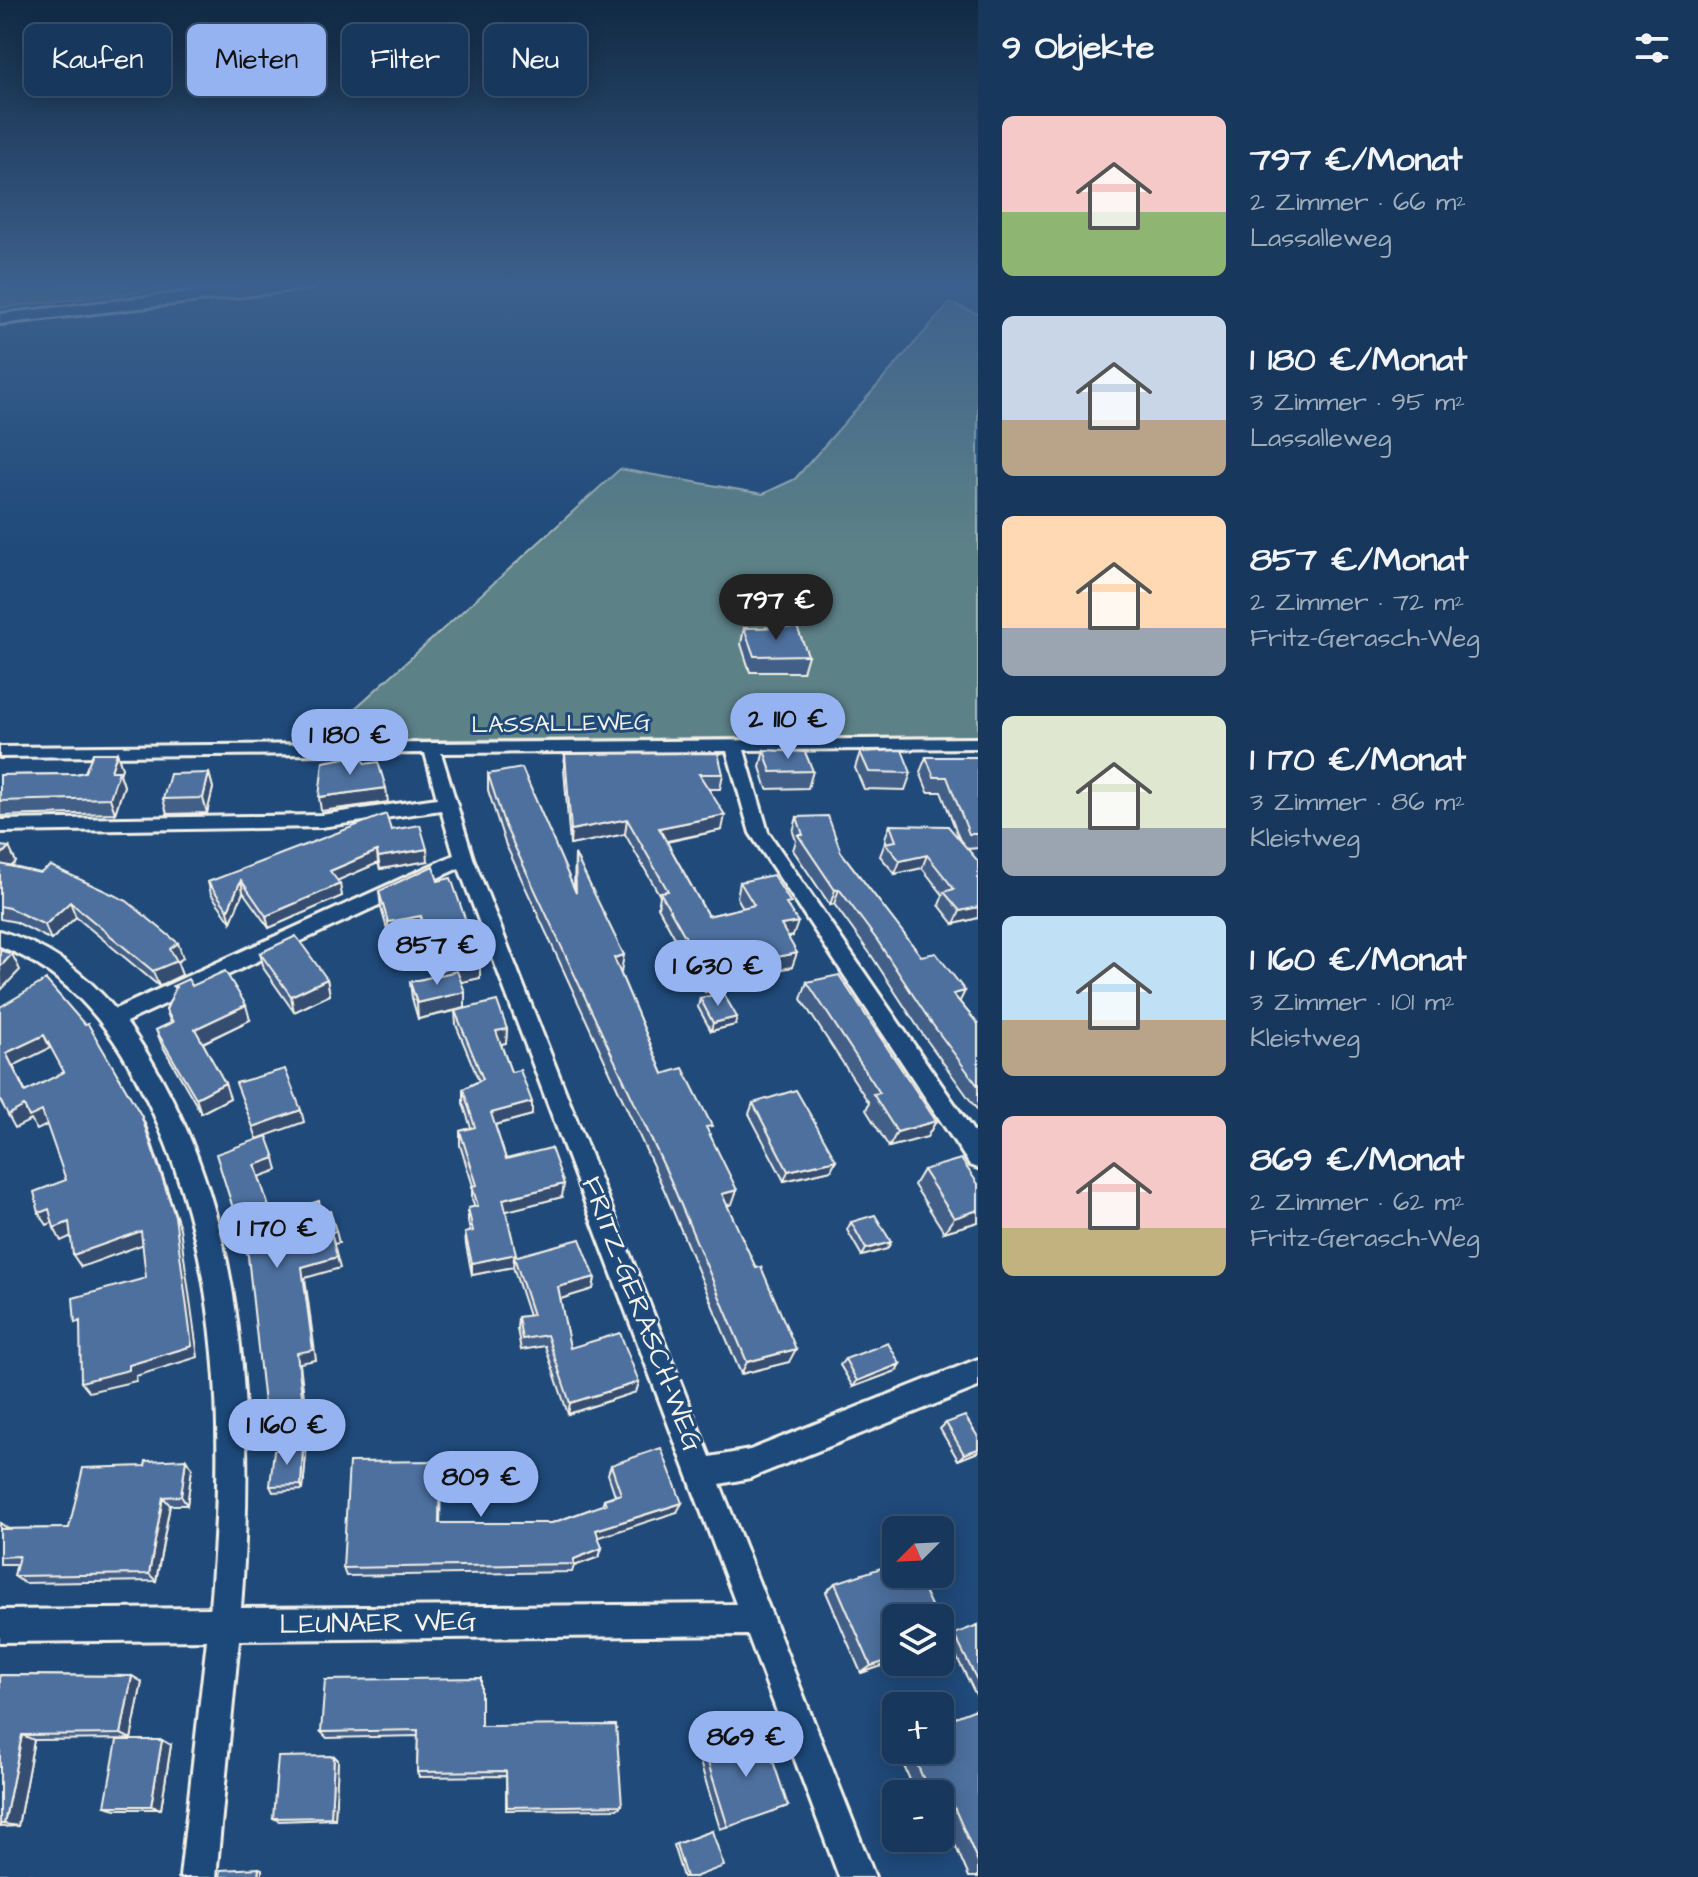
<!DOCTYPE html>
<html lang="de">
<head>
<meta charset="utf-8">
<style>
  :root { --surface:#17385c; --page:#203f62; --text:#f1f3f6; --muted:#9eacbb; --line:#365272; --accent:#95b2f1 }
  body { margin:0; font-family:"Architects Daughter",sans-serif; background:var(--page); color:var(--text); height:100vh; display:flex; flex-direction:column; font-size:30px; white-space:nowrap }
  * { box-sizing:border-box; margin:0 }
  p { font-size:26px; color:var(--muted) }
  .icon { flex:none; width:44px; height:44px; fill:none; stroke:currentColor; stroke-width:2; stroke-linecap:round; stroke-linejoin:round }
  .map { position:relative; flex:1; overflow:hidden }
  .details { display:flex; flex-direction:column; background:var(--surface); width:720px }
  .details>* { flex:none }
  .guide { position:absolute; left:24px; top:24px; width:760px; height:72px; display:flex; gap:16px }
  .needle { width:52px; rotate:246deg }
  .buttons { position:absolute; left:882px; top:1516px; display:grid; gap:16px }
  .buttons a { display:grid; place-items:center; width:72px; height:72px; border-radius:12px; background:var(--surface); box-shadow:0 4px 20px #0003,0 0 0 2px var(--line); font-size:40px }
  .price { position:absolute; translate:-50% -68px; padding:0 18px; border-radius:28px; background:var(--accent); color:#111; font-size:26px; line-height:52px; filter:drop-shadow(0 2px 4px #0008) }
  .price::after { content:''; position:absolute; left:50%; top:48px; width:24px; height:18px; margin-left:-12px; background:inherit; clip-path:polygon(0 0,100% 0,50% 100%) }
  .price.current { background:#222; color:#fff }
  ul { padding:0; list-style:none }
  li { display:flex; align-items:center; gap:24px; height:200px; padding:0 24px }
  li span { display:grid; place-items:center; flex:none; width:224px; height:160px; border-radius:12px; color:#555 }
  li>.icon { margin-inline-start:auto }
  span .icon { width:96px; height:96px; fill:#fffc; stroke-width:1 }
  li b { font-size:34px }
  h2 { display:flex; justify-content:space-between; align-items:center; height:96px; padding:0 24px; font-size:34px }
  .tag { padding:0 28px; border-radius:12px; background:var(--surface); box-shadow:0 4px 20px #0003,0 0 0 2px var(--line); font-size:28px; line-height:72px }
  .tag.current { background:var(--accent); color:#111 }
  main { display:flex; flex:1; min-height:0 }
  .map>svg:first-child { display:block }
  .green { fill:#5c8187; stroke:#a8b9b8; stroke-width:2 }
  .lines { fill:none; stroke-linecap:round; stroke-linejoin:round }
  .minor-casing { stroke:#f4f1e8; stroke-width:6 }
  .trunk-casing { stroke:#f4f1e8; stroke-width:6 }
  .minor { fill:#1f4a7a; fill-rule:evenodd }
  .trunk { fill:#1f4a7a; fill-rule:evenodd }
  .wall { fill:#425f88; stroke:#f4f1e8; stroke-width:2 }
  .shaded-wall { fill:#364e6f; stroke:#f4f1e8; stroke-width:2 }
  .building { fill:#4d6f9e; stroke:#f4f1e8; stroke-width:2; fill-rule:evenodd }
  .labels { text-anchor:middle; dominant-baseline:central; stroke-width:6; stroke-linejoin:round; paint-order:stroke }
  .street-label { font-size:24px; fill:#f4f1e8; stroke:#1f4a7a }
  .near-street-label { font-size:28px; fill:#f4f1e8; stroke:#1f4a7a }
</style>
</head>
<body>
<main>
<div class="map">
<svg width="978" height="1877" viewBox="0 0 978 1877">
  <rect width="100%" height="100%" fill="#1f4a7a"/>
  <filter id="ink" filterUnits="userSpaceOnUse"><feTurbulence type="fractalNoise" baseFrequency=".0125" numOctaves="2"/><feDisplacementMap in="SourceGraphic" scale="16" xChannelSelector="R" yChannelSelector="G"/><feConvolveMatrix kernelMatrix="1 2 1 2 8 2 1 2 1" color-interpolation-filters="sRGB"/></filter>
  <g filter="url(#ink)">
    <path class="green" d="M0,283H217L0,308Z
      M950,303L978,314V736L319,741L620,469L763,494L795,479Z"/>
    <g class="lines">
      <defs>
        <path id="minor" d="M978,738V748L744,750L768,832L978,1138V1168L970,1165L750,833L727,751L441,753L473,858L710,1457L750,1450L978,1359V1387L750,1478L720,1484L875,1877H839L748,1635L239,1640L216,1877H180L207,1640L0,1642V1610L210,1608C225,1438 223,1262 149,1104C117,1035 74,975 0,946V931C46,945 84,971 115,1009L454,855L441,810L321,827L0,832V820L321,815L437,798L425,753L0,757V747ZM459,868L736,1604L241,1608C256,1410 247,1190 126,1022Z"/>
        <path id="trunk" d="M269,283H320L313,288L0,324V314Z"/>
      </defs>
      <use href="#minor" class="minor-casing"/>
      <use href="#trunk" class="trunk-casing"/>
      <use href="#minor" class="minor"/>
      <use href="#trunk" class="trunk"/>
    </g>
    <path class="wall" d="M744,628L808,655L803,672H750L741,644Z
      M764,750L813,771L808,788L767,789L760,767Z
      M860,752L911,773L905,790L864,789L855,768Z
      M117,753L122,768L120,774L124,786L115,813L0,816V775L76,774L85,772Z
      M565,754L723,774L720,789H708L722,830L667,842L708,916L743,908L737,897L740,882L789,908L793,936L788,938L792,967L738,978L736,985L705,992L658,907L660,896L625,834L570,845L564,769Z
      M926,757H978V848L968,849L978,918L954,924L939,905L943,895L922,868L895,874L880,856L885,843H887L885,838L890,825L959,838L941,792H928L920,772Z
      M209,773L213,788L207,813L167,814L163,799Z
      M488,774L574,888L575,854L621,972H620L663,1074L710,1134L732,1204L727,1206L789,1362L741,1374L666,1194L505,843L488,790Z
      M797,817L841,852L921,956L978,1024V1111L923,1035L871,955L834,904L830,905L793,850L796,841L793,832Z
      M391,830L428,861L380,869L378,863L337,880L342,896L269,928L243,892L231,922L211,894L208,882Z
      M0,846L16,862L11,866L183,958L177,962L182,975L159,986L76,917L51,940L16,922L0,919Z
      M438,881L480,962V978L461,982L465,992V1008L507,1029L506,1043L501,1044L511,1072L532,1115L495,1125L506,1159L562,1197L506,1211L516,1257L595,1277L593,1289L560,1299L570,1348L639,1382L636,1392L568,1414L545,1346L521,1350L517,1329L518,1317L529,1316L513,1267L472,1275L466,1245L465,1233L470,1232L468,1221V1208L475,1207L472,1199V1186H473L460,1145V1131L471,1128L463,1103V1089L479,1081L456,1025L455,1011L418,1019L412,998L410,982L436,976L422,932L390,939L381,908L379,891Z
      M260,953L327,979L330,995L294,1012L264,969Z
      M807,982L936,1121L927,1137L889,1147L866,1110L869,1103L801,999Z
      M173,986H192L250,1020L203,1043L230,1098L201,1113L162,1045L156,1030L171,1023L166,1010L175,990Z
      M700,998L735,1025L711,1031L698,1007Z
      M753,1103L831,1170L784,1181L749,1114Z
      M923,1170L978,1184V1222L944,1232L914,1185Z
      M851,1222L891,1242L887,1249L862,1256L847,1230Z
      M845,1359L896,1371L853,1387L840,1365Z
      M946,1423L978,1452L958,1460L940,1429Z
      M303,1448L306,1454L303,1490L273,1492L270,1486Z
      M440,1461V1523H552L602,1505L604,1499L615,1495L608,1474L611,1465L677,1512L598,1537L602,1548L599,1557L574,1566L572,1572L346,1576L343,1568Z
      M192,1468L187,1505H170L156,1581L24,1583L14,1576L17,1564H0V1523L7,1529L69,1528Z
      M835,1583L896,1618V1661L861,1673L826,1592Z
      M978,1625V1697H977L947,1638Z
      M0,1675L132,1676L142,1682L131,1739L34,1740L18,1826L0,1827Z
      M978,1714V1877H969L940,1810V1794H916L901,1759L915,1754L913,1750H940Z
      M481,1726L622,1805L617,1809L506,1810V1776L419,1777L417,1772L418,1736L327,1738L321,1732Z
      M171,1745L161,1809H116L105,1806Z
      M704,1750L788,1806L720,1829L698,1755Z
      M334,1756L338,1760L335,1819L279,1821L273,1818Z
      M712,1831L695,1877H683L673,1845Z"/>
    <path class="shaded-wall" d="M117,753L122,768L120,774L124,786L115,813L110,798L111,771Z
      M209,773L213,788L207,813L203,798Z
      M386,788L388,802L321,811L319,797Z
      M725,815L722,830L657,843L659,828Z
      M627,819L625,834L570,845L571,830Z
      M9,847L16,862L0,877V856Z
      M427,849L428,861L380,869L378,857Z
      M377,851L378,863L332,883L330,871Z
      M927,855L922,868L895,874L900,861Z
      M241,880L243,892L231,922L228,910Z
      M340,884L342,896L269,928L266,916Z
      M839,889L834,904L830,905L835,890Z
      M70,902L76,917L51,940L45,925Z
      M978,907V918L954,924L960,911Z
      M421,916L422,932L390,939L388,922Z
      M798,922L793,936L776,940L781,925Z
      M178,943L183,958L177,962L182,975L159,986L153,971L170,949Z
      M797,953L792,967L738,978L736,985L705,992L708,977L737,965Z
      M12,954L20,970L1,990L0,967Z
      M624,955L621,972L611,974L614,958Z
      M480,962V978L440,987L439,970Z
      M327,979L330,995L294,1012L291,996Z
      M965,991L958,1005L953,994Z
      M465,992V1008L418,1019L417,1003Z
      M246,1005L250,1020L200,1044L195,1029Z
      M737,1017L735,1025L711,1031L713,1023Z
      M507,1029L506,1043L496,1045V1031Z
      M44,1035L50,1048L13,1066L32,1105L6,1053Z
      M225,1083L230,1098L201,1113L196,1098Z
      M532,1102V1115L491,1126V1113Z
      M24,1106L42,1111L49,1124L37,1130L31,1120L15,1128L8,1115Z
      M301,1110L304,1122L257,1139L253,1127Z
      M141,1115L147,1128L180,1228L198,1357L136,1376V1381L89,1392L81,1382L129,1365L192,1346Z
      M936,1121L927,1137L889,1147L897,1132Z
      M275,1158L278,1170L259,1177L255,1165Z
      M836,1160L831,1170L784,1181L788,1171Z
      M564,1184L562,1197L503,1212V1199Z
      M737,1190L732,1204L717,1208L722,1194Z
      M49,1209L56,1221L47,1225L39,1213Z
      M978,1210V1222L944,1232L954,1218Z
      M69,1222L76,1234L61,1241L54,1228Z
      M141,1231L147,1243L81,1267L73,1255Z
      M336,1231L339,1243L334,1244L331,1233Z
      M891,1242L887,1249L862,1256L866,1249Z
      M516,1254L515,1262L514,1257L513,1267L472,1275V1263Z
      M337,1257L340,1268L305,1278L316,1360L300,1363L306,1414L269,1423L265,1413L297,1353L302,1267Z
      M595,1277L593,1289L557,1300L558,1287Z
      M796,1349L789,1362L741,1374L747,1362Z
      M900,1364L896,1371L853,1387L857,1381Z
      M639,1382L636,1392L568,1414L570,1403Z
      M303,1448L306,1454L303,1490L301,1485Z
      M978,1449V1452L958,1460L964,1454Z
      M186,1459L192,1468L187,1505L181,1496Z
      M440,1461L441,1471L440,1532L439,1523Z
      M163,1497L170,1505L156,1581L149,1574Z
      M682,1503L677,1512L594,1539L596,1530Z
      M0,1523L7,1528L5,1537L0,1534Z
      M602,1548L599,1557L574,1566V1559Z
      M896,1658V1661L861,1673L871,1666Z
      M132,1676L142,1682L131,1739L121,1734Z
      M22,1735L34,1740L18,1826L4,1824Z
      M162,1740L171,1745L161,1809L151,1806Z
      M334,1756L338,1760L335,1819L331,1817Z
      M259,1868L262,1869V1877H258Z
      M18,1874L33,1875L32,1877H18Z"/>
    <path class="building" d="M797,627L808,655L754,656L744,628Z
      M764,750L805,752L813,771L771,772Z
      M902,750L911,773L869,772L860,752Z
      M93,753H117L111,771H119L110,798L0,801V775L76,774L85,772Z
      M718,753L723,774H699L725,815L659,828L708,916L754,905L740,882L773,875L791,903L786,904L798,922L781,925L797,953L737,965L740,970L708,977L660,892L668,891L627,819L571,830L565,754Z
      M361,755L365,764L378,762L386,788L319,797L323,762Z
      M926,757H978V834H969L947,777H934Z
      M522,768L576,893L575,854L624,955L614,958L663,1074L683,1068L712,1126L706,1127L737,1190L722,1194L756,1268L761,1267L796,1349L747,1362L670,1179L505,826L488,774Z
      M209,773L203,798L163,799L170,774Z
      M386,814L391,830L420,825L427,849L378,857L377,851L330,871L340,884L266,916L241,880L228,910L208,882Z
      M828,816L841,852L921,956L936,953L965,991L953,994L978,1024V1086L930,1021L877,940L839,889L835,890L798,835H803L797,817Z
      M890,825L948,826L978,861V907L960,911L944,892L954,889L927,855L900,861L885,843L896,841Z
      M0,846L9,847L0,856Z
      M0,864L40,873L51,866L127,901L178,943L170,949L177,961L153,971L70,902L45,925L9,908L0,906Z
      M433,866L438,881L451,878L480,962L439,970L421,916L388,922L379,891Z
      M296,936L327,979L291,996L260,953Z
      M0,950L12,954L0,967Z
      M225,971L246,1005L195,1029L225,1083L196,1098L156,1030L173,1022L166,1010L176,987L173,986L188,979L192,986Z
      M457,971L465,992L417,1003L410,982Z
      M839,975L936,1121L897,1132L873,1094L880,1093L807,982Z
      M46,980L85,1025L88,1024L141,1115L175,1216L192,1346L129,1365V1370L81,1382L80,1321L75,1323L73,1298L146,1278L141,1231L73,1255L69,1222L54,1228L49,1209L39,1213L34,1192L66,1180L42,1111L29,1117L24,1106L8,1115L0,1100V1007ZM44,1035L64,1072L25,1092L6,1053Z
      M723,993L737,1017L713,1023L700,998Z
      M497,1001L507,1029L496,1031L511,1072L520,1070L532,1102L491,1113L506,1159L551,1148L564,1184L503,1199L516,1254L472,1263L465,1233L473,1231L468,1208L478,1206L472,1186L477,1185L460,1131L475,1127L463,1089L483,1079L455,1011Z
      M285,1069L301,1110L253,1127L236,1083Z
      M796,1090L836,1160L788,1171L753,1103Z
      M267,1136L275,1158L255,1165L272,1216L319,1201L322,1214L330,1211L336,1231L331,1233L337,1257L302,1267L313,1350L297,1353L303,1404L265,1413L248,1256L216,1154Z
      M961,1159L978,1184V1210L954,1218L923,1170Z
      M875,1215L891,1242L866,1249L851,1222Z
      M580,1239L595,1277L558,1287L570,1348L620,1333L639,1382L570,1403L547,1335L522,1339L518,1317L533,1315L514,1257Z
      M888,1343L900,1364L857,1381L845,1359Z
      M965,1416L978,1437V1449L964,1454L946,1423Z
      M303,1448L301,1485L270,1486L274,1450Z
      M661,1448L682,1503L596,1530L602,1548L574,1559V1564L343,1568L349,1462L440,1461L439,1523H552L606,1504L604,1499L621,1494L611,1465Z
      M186,1459L181,1496L163,1497L149,1574L14,1576L19,1556L0,1557V1529L69,1528L83,1468L145,1466L146,1461Z
      M884,1567L886,1573L896,1570V1574H916L937,1618H896V1658L871,1666L835,1583Z
      M978,1625V1682L954,1634Z
      M0,1675L132,1676L121,1734L22,1735L4,1824H0Z
      M481,1678V1726L616,1725L622,1805L507,1807L506,1771L417,1772L418,1730L321,1732L325,1680Z
      M976,1709L978,1714V1862L947,1791L940,1794H930L913,1755L926,1750H940V1723Z
      M763,1731L788,1806L728,1827L704,1750Z
      M117,1740H162L151,1806H105Z
      M334,1756L331,1817L273,1818L278,1757Z
      M712,1831L724,1866L695,1877H686L676,1844Z
      M259,1868L258,1877H220L221,1870Z
      M0,1874H18V1877H0Z"/>
  </g>
  <linearGradient id="sky" x2="0" y2="1"><stop stop-color="#112943"/><stop offset="0.52" stop-color="#3c608d"/><stop offset="1" stop-color="#3c608d" stop-opacity="0"/></linearGradient>
  <rect width="978" height="546" fill="url(#sky)"/>
  <g class="labels">
    <g class="street-label">
      <text transform="translate(561 724) rotate(-1)">LASSALLEWEG</text>
    </g>
    <g class="near-street-label">
      <text transform="translate(642 1314) rotate(69)">FRITZ-GERASCH-WEG</text>
      <text transform="translate(378 1623) rotate(-1)">LEUNAER WEG</text>
    </g>
  </g>
</svg>
<div class="buttons">
<a><svg class="needle" viewBox="-14 -14 28 28"><path d="M0-13l5 13h-10z" fill="#e53935"/><path d="M0 13l5-13h-10z" fill="#9eacbb"/></svg></a>
<a><svg class="icon" aria-label="layers" viewBox="0 0 24 24"><path d="M12 4l9 5-9 5-9-5zM3 14l9 5 9-5"/></svg></a>
<a>+</a>
<a>−</a>
</div>
<b class="price current" style="left:776px;top:642px">797 €</b>
<b class="price" style="left:788px;top:761px">2 110 €</b>
<b class="price" style="left:350px;top:777px">1 180 €</b>
<b class="price" style="left:437px;top:987px">857 €</b>
<b class="price" style="left:718px;top:1008px">1 630 €</b>
<b class="price" style="left:277px;top:1270px">1 170 €</b>
<b class="price" style="left:287px;top:1467px">1 160 €</b>
<b class="price" style="left:481px;top:1519px">809 €</b>
<b class="price" style="left:746px;top:1779px">869 €</b>
<div class="guide">
<a class="tag">Kaufen</a>
<a class="tag current">Mieten</a>
<a class="tag">Filter</a>
<a class="tag">Neu</a>
</div>
</div>
<section class="details">
<h2>9 Objekte<svg class="icon" aria-label="filters" viewBox="0 0 24 24"><path d="M4 7h16M4 17h16"/><circle cx="9" cy="7" r="2"/><circle cx="15" cy="17" r="2"/></svg></h2>
<ul>
<li><span style="background:linear-gradient(#f6c9c9 60%,#8fb573 0)"><svg class="icon" aria-label="home" viewBox="0 0 24 24"><path d="M3 11l9-7 9 7M6 9v11h12V9"/></svg></span><div><b>797 €/Monat</b><p>2 Zimmer · 66 m²</p><p>Lassalleweg</p></div></li>
<li><span style="background:linear-gradient(#c9d6e8 65%,#b9a48a 0)"><svg class="icon" aria-label="home" viewBox="0 0 24 24"><path d="M3 11l9-7 9 7M6 9v11h12V9"/></svg></span><div><b>1 180 €/Monat</b><p>3 Zimmer · 95 m²</p><p>Lassalleweg</p></div></li>
<li><span style="background:linear-gradient(#ffd9b3 70%,#9aa5b1 0)"><svg class="icon" aria-label="home" viewBox="0 0 24 24"><path d="M3 11l9-7 9 7M6 9v11h12V9"/></svg></span><div><b>857 €/Monat</b><p>2 Zimmer · 72 m²</p><p>Fritz-Gerasch-Weg</p></div></li>
<li><span style="background:linear-gradient(#dfe7d0 70%,#9aa5b1 0)"><svg class="icon" aria-label="home" viewBox="0 0 24 24"><path d="M3 11l9-7 9 7M6 9v11h12V9"/></svg></span><div><b>1 170 €/Monat</b><p>3 Zimmer · 86 m²</p><p>Kleistweg</p></div></li>
<li><span style="background:linear-gradient(#bfe0f5 65%,#b9a48a 0)"><svg class="icon" aria-label="home" viewBox="0 0 24 24"><path d="M3 11l9-7 9 7M6 9v11h12V9"/></svg></span><div><b>1 160 €/Monat</b><p>3 Zimmer · 101 m²</p><p>Kleistweg</p></div></li>
<li><span style="background:linear-gradient(#f6c9c9 70%,#c2b280 0)"><svg class="icon" aria-label="home" viewBox="0 0 24 24"><path d="M3 11l9-7 9 7M6 9v11h12V9"/></svg></span><div><b>869 €/Monat</b><p>2 Zimmer · 62 m²</p><p>Fritz-Gerasch-Weg</p></div></li>
</ul>
</section>
</main>
</body>
</html>
